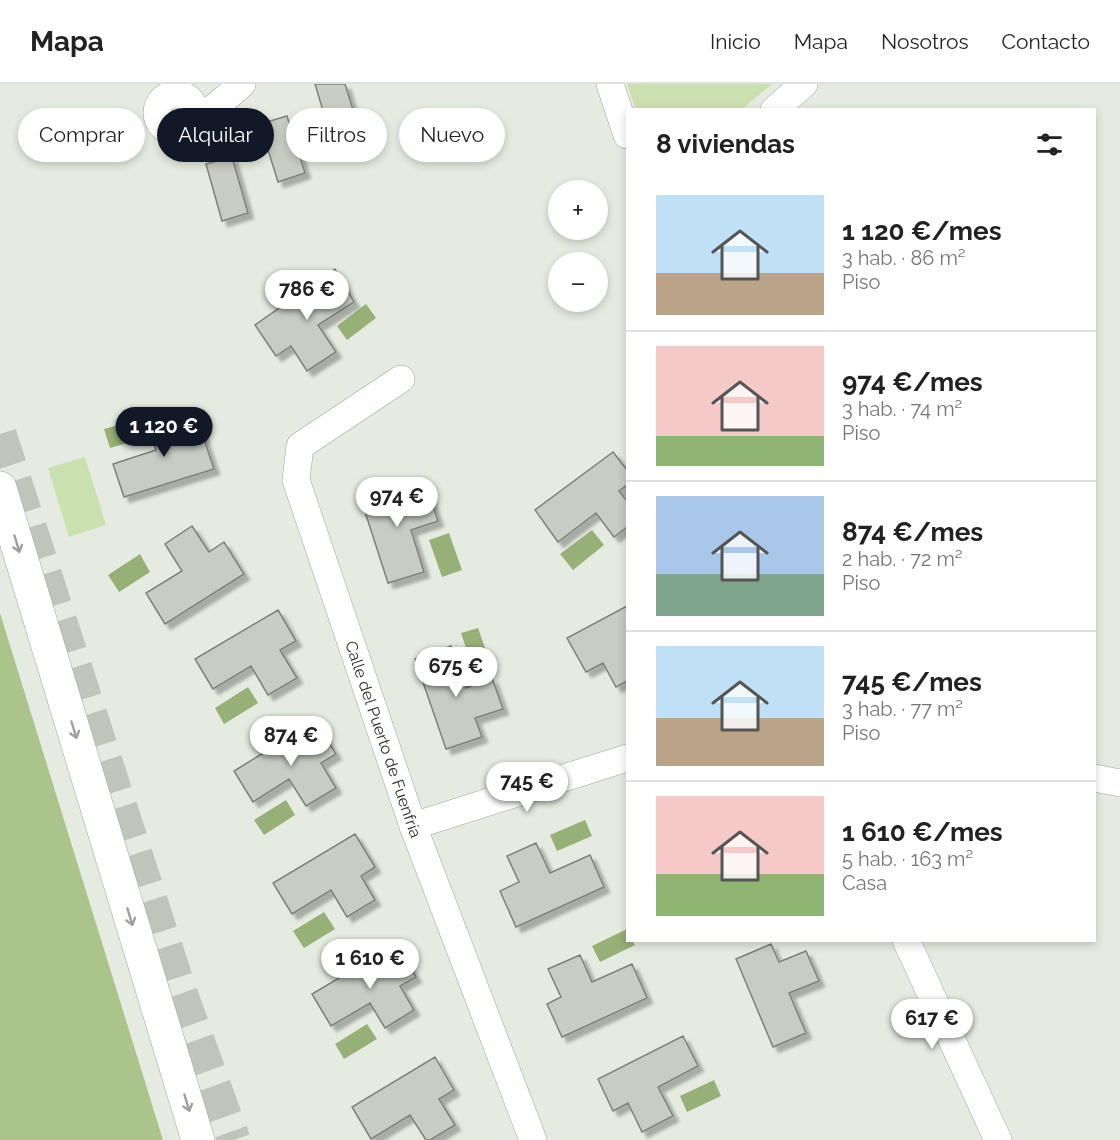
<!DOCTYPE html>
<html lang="es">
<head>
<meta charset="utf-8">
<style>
  :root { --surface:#fff; --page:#f2f2f2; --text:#222; --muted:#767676; --line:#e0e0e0; --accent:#111827 }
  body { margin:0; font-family:Raleway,sans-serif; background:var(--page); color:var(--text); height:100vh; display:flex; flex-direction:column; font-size:22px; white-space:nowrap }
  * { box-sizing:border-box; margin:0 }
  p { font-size:20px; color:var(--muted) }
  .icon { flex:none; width:33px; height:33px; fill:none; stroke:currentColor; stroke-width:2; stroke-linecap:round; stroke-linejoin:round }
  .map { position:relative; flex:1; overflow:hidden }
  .details { position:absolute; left:626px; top:24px; width:470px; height:834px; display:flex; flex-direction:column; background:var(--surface); border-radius:0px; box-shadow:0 3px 9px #0003 }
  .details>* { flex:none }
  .guide { position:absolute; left:18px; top:24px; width:518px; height:54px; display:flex; gap:12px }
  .buttons { position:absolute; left:548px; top:96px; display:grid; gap:12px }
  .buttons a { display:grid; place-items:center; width:60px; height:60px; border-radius:50%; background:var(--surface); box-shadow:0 3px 9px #0003; font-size:30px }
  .price { position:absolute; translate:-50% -51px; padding:0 14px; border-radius:21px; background:#fff; color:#222; font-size:20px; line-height:39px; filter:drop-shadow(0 2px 3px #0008) }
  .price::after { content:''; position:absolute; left:50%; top:36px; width:18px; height:14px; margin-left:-9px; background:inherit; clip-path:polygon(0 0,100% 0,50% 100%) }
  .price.on { background:var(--accent); color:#fff }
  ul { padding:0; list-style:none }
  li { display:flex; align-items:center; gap:18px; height:150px; padding:0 30px }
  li+li { border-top:2px solid var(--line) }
  li span { display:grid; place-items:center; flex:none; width:168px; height:120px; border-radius:0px; color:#555 }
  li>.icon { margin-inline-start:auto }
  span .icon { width:72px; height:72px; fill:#fffc; stroke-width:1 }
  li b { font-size:26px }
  h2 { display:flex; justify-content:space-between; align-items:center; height:72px; padding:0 30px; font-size:26px }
  .chip { padding:0 21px; border-radius:27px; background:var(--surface); box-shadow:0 3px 9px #0003; font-size:21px; line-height:54px }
  .chip.on { background:var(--accent); color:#fff }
  header { display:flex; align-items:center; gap:36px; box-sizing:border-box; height:84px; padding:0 30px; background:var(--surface); border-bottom:2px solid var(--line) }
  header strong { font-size:28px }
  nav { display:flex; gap:33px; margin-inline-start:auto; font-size:21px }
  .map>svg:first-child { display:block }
  .green { fill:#cae1af }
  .forest { fill:#aac48b }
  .water { fill:#96b077 }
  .building { fill:#c8ccc3; stroke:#7e8279; stroke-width:1.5; filter:url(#shadow) }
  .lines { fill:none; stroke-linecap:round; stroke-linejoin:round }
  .highway-tunnel { stroke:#c0c5bc; stroke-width:33; stroke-dasharray:33 16; stroke-linecap:butt }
  .minor-casing { stroke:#a0a49b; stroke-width:28 }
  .highway-casing { stroke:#a0a49b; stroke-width:34 }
  .minor { stroke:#fff; stroke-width:27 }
  .highway { stroke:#fff; stroke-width:33 }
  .oneway { stroke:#9fa09e }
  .labels { text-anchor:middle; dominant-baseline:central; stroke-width:4.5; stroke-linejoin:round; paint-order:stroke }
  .street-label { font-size:16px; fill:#292b27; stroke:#f3f8ee }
</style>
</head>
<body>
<header>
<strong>Mapa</strong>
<nav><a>Inicio</a><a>Mapa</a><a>Nosotros</a><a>Contacto</a></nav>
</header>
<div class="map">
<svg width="1120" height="1056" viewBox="0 0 1120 1056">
  <defs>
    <filter id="shadow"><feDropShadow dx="5.5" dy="5.5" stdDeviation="1.5" flood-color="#0004"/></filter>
  </defs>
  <rect width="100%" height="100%" fill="#e6ebe1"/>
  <path class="green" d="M627,0H772L742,25L636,26Z
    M85,373L106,441L69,453L48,384Z"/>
  <path class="forest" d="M0,529L163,1056H0Z"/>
  <path class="water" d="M366,220L376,234L347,256L337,242Z
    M139,335L145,354L110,364L104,345Z
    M592,446L604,461L573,486L560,470Z
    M449,449L462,486L442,493L429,456Z
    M140,470L150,488L119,508L108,491Z
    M478,544L490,578L473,585L461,549Z
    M248,603L258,619L224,640L215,624Z
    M286,716L295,731L264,751L254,736Z
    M585,736L592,752L557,767L550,751Z
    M324,828L335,845L304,864L293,847Z
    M627,845V856L632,857L635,861L600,878L592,862Z
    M367,940L377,955L344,975L335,960Z
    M714,996L721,1012L687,1028L680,1012Z"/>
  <path class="building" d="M315,0H345L360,48L332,57Z
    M287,32L305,89L278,98L260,40Z
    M232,73L248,129L222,137L206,80Z
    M335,185L354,218L318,241L336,268L307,287L291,262L276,272L255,241Z
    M177,328L185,355L202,349L214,385L124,413L113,380L156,366L147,337Z
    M613,368L627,386V401L619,407L627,417V443L614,453L596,429L558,458L535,426Z
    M396,397L402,416L428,407L438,437L411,446L424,488L388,499L359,409Z
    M192,442L209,468L224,458L244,490L165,540L146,509L182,487L165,460Z
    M627,522V597L616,603L603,579L586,588L567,554Z
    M278,526L296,557L280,566L297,594L268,611L251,582L213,605L195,575Z
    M451,562L466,604L492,594L503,625L475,634L482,653L446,665L415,575Z
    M315,637L336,670L321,679L336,704L306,722L289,695L253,718L234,687Z
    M355,750L375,783L361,792L375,816L347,833L331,806L292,830L273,799Z
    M536,759L550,789L590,771L604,803L516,843L500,807L519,798L507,772Z
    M396,860L416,893L400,902L414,926L385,944L370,919L331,942L312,910Z
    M771,860L779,878L806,867L819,897L789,909L806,949L773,963L736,875Z
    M580,871L592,898L632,880L647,914L562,953L547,920L561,913L548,885Z
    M683,952L698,982L658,1003L673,1032L642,1048L628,1019L613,1027L598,995Z
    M435,973L454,1006L439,1015L455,1041L430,1056H426L410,1031L371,1055L352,1023Z"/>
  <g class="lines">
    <path class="highway-tunnel" d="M0,350L181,909L234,1056"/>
    <defs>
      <g id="minor">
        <path d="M610,0L627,51"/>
        <circle cx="176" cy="29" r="19"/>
        <path d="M774,26L804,0"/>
        <path d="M195,31L214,24L242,0"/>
        <path id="s1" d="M401,295L300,362L296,396L413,742L533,1056"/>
        <path d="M1094,694L1120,699"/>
        <path d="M413,742L627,674"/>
        <path d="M906,856L998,1056"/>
      </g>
      <path id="highway" d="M0,404L198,1056"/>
    </defs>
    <use href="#minor" class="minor-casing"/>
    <use href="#highway" class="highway-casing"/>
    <use href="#minor" class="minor"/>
    <use href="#highway" class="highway"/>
  </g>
  <defs><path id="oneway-shaft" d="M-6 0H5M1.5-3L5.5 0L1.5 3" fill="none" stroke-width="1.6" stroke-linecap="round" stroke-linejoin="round" transform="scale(1.5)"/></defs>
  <g class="oneway">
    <use href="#oneway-shaft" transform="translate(17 460) rotate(73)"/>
    <use href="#oneway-shaft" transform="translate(74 646) rotate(73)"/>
    <use href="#oneway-shaft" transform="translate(130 833) rotate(73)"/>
    <use href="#oneway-shaft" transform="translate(187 1019) rotate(73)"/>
  </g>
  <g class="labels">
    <g class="street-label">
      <text stroke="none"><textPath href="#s1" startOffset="429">Calle del Puerto de Fuenfría</textPath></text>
    </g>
  </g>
</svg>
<div class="buttons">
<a>+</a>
<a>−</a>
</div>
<b class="price" style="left:307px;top:237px">786 €</b>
<b class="price on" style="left:164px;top:374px">1 120 €</b>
<b class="price" style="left:397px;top:444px">974 €</b>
<b class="price" style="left:456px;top:614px">675 €</b>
<b class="price" style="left:291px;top:683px">874 €</b>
<b class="price" style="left:527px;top:729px">745 €</b>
<b class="price" style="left:370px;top:906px">1 610 €</b>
<b class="price" style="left:932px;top:966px">617 €</b>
<div class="guide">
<a class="chip">Comprar</a>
<a class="chip on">Alquilar</a>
<a class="chip">Filtros</a>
<a class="chip">Nuevo</a>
</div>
<section class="details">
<h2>8 viviendas<svg class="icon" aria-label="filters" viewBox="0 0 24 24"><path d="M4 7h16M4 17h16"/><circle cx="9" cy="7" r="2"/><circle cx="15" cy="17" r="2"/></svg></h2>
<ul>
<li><span style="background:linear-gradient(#bfe0f5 65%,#b9a48a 0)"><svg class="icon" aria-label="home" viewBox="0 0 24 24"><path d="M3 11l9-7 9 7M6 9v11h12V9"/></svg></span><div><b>1 120 €/mes</b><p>3 hab. · 86 m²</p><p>Piso</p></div></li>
<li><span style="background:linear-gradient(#f6c9c9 75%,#8fb573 0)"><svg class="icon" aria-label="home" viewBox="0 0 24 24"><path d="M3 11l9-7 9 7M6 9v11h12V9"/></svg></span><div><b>974 €/mes</b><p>3 hab. · 74 m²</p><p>Piso</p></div></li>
<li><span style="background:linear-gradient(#a9c7e8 65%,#7fa58c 0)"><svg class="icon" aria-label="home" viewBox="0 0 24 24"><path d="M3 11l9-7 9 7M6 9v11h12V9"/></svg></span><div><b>874 €/mes</b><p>2 hab. · 72 m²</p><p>Piso</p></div></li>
<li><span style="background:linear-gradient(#bfe0f5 60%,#b9a48a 0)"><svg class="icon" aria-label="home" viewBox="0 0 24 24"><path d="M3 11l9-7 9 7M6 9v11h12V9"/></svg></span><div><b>745 €/mes</b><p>3 hab. · 77 m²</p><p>Piso</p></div></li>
<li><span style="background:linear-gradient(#f6c9c9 65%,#8fb573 0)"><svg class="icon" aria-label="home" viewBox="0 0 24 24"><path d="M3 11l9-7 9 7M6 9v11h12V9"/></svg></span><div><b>1 610 €/mes</b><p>5 hab. · 163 m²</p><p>Casa</p></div></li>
</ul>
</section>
</div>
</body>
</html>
